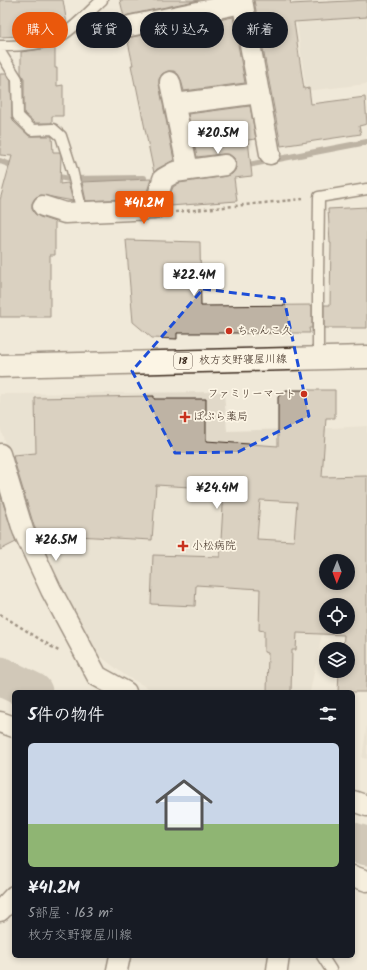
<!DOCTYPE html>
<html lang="ja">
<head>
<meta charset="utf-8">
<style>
  :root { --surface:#171b24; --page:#20242c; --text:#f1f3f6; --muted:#9ea1a6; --line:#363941; --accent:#ea580c }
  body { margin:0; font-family:Kalam,"Klee One",sans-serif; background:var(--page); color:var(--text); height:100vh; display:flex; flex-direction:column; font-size:15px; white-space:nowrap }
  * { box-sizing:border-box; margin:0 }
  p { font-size:13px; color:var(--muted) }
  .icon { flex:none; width:22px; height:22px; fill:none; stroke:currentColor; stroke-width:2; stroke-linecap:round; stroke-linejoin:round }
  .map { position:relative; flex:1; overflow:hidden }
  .side { position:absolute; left:12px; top:690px; width:343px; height:268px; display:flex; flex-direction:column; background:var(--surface); border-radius:6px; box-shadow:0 2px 6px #0003 }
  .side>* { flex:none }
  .hud { position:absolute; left:12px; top:12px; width:343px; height:36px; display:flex; gap:8px }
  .needle { width:26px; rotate:181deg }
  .tools { position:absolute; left:319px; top:554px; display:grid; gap:8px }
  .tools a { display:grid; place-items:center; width:36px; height:36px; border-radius:50%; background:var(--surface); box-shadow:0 2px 6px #0003; font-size:20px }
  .price { position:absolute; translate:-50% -34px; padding:0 9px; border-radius:4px; background:#fff; color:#222; font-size:13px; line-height:26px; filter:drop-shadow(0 1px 2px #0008) }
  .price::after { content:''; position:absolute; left:50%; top:24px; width:12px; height:9px; margin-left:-6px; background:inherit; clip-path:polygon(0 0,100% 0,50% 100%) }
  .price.selected { background:var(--accent); color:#fff }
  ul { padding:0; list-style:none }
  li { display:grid; align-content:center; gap:8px; height:212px; padding:0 16px }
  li+li { border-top:1px solid var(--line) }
  li span { display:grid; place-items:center; height:124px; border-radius:6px; color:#555 }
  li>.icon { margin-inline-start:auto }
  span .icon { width:72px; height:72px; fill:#fffc; stroke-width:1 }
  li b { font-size:17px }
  h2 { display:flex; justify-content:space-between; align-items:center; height:48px; padding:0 16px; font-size:17px }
  .tag { padding:0 14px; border-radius:18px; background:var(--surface); box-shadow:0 2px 6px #0003; font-size:14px; line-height:36px }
  .tag.selected { background:var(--accent); color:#fff }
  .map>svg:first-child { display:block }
  .built { fill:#e1d9c9; fill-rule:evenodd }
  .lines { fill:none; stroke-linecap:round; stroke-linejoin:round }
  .stream { stroke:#7e7163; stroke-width:6 }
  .river { stroke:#aaa091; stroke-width:39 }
  .building { fill:#beb3a4; stroke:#3b2a1e; fill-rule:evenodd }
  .service-casing { stroke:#3b2a1e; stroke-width:13 }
  .minor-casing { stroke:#3b2a1e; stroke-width:23 }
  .primary-casing { stroke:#3b2a1e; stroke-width:25 }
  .path { stroke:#3b2a1e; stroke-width:2.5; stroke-dasharray:3 3; stroke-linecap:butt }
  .service { stroke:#fcf5e5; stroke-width:10 }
  .minor { stroke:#fcf5e5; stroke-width:20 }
  .primary { stroke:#fcf5e5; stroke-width:22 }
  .marked { fill:none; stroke:#1d4ed8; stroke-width:3; stroke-dasharray:8 5; stroke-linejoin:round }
  .poi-dot { fill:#c8321e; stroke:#fcf5e5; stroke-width:1.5 }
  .labels { text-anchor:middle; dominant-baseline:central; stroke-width:3.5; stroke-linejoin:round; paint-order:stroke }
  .shield { fill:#fcf5e5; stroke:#75675a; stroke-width:1 }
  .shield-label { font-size:10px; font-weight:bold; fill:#3b2a1e }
  .poi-label { font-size:11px; fill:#3b2a1e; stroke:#fcf5e5; text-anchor:start }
  .street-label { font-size:11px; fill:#3b2a1e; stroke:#fcf5e5 }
</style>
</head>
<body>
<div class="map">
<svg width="367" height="970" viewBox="0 0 367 970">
  <rect width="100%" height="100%" fill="#f0e9d9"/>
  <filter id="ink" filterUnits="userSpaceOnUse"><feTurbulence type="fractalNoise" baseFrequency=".025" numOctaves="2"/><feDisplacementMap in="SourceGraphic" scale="8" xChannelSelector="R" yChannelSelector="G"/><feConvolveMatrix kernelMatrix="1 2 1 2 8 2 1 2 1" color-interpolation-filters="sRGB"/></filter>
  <g filter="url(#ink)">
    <path class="built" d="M294,0H367V84L306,91Z
      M224,392L227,431L330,428L367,426V609L348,605H326V614L310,692H155L126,676L91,649L31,531L0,427V394ZM326,561H348V583H326Z
      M367,724V759L362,758Z"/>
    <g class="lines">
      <path class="stream" d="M0,161L17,167
        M227,169L367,142
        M54,176L69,179L144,178"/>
      <path class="river" d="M0,676L33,692
        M353,842L367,846"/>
    </g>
    <path class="building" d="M0,0H63L67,24L54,27L55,31L40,36L21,39V36L0,37Z
      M120,0H199L128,15L124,17Z
      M254,0H290L291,4L367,0V17L294,22L304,89L309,88L311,104L365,97L367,124L359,126L361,134L281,146Z
      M233,17L245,83L184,91L181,80L178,74L174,71H168L162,74L159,79V84L174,160L157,169L154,173L136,85H135L131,65H133L127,37H132Z
      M55,45V68H57V86L63,85V116H52V123H35L24,113V79L21,73V52L42,49Z
      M0,74H6L11,81L12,116L13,121L29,136H51L52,137L53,152H60L61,156L60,184L68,183L73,201L41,195L36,197L32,203V209L35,214L40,217L55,222V255H50V317H0V200L12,156L0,155Z
      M250,106L256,139L248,140L252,176L234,178L237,201L170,206L169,197L173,187L179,183L227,176L232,174L236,169V164L234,158L229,154H223L197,157L188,114Z
      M151,179L145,198L86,201L82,182Z
      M367,207V328H324V305H330L331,243H330L328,209Z
      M126,240L200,242L201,306L312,305V328H309L310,333H177V339L152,338L133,322Z
      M286,390H335V418H326L322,477L367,476V669L366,692H338L339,671H348V649H343L344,635L297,633L296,650H292L291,692H267L268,653L264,652V631L259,630L260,589L196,585L195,606L151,604L153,555L220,557L224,489L156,485L152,540L38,534L34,526L14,460L13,455L36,453L35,398L154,396V399H206V441L278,446V397ZM260,500L297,502L294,541L257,539ZM326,561H348V583H326ZM326,605H348V627H326Z
      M0,494L16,542L0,550Z"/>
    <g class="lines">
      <defs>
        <path id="service" d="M0,46C22,46 45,45 64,34C75,27 92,9 102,0
          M0,52L17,79L18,116L32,130L53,129L61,136L72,170L82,212
          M318,358V280L319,197L367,189
          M322,956L331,970"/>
        <path id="minor" d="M242,0L270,154
          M130,26L242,3
          M170,82L188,170
          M175,104L259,93
          M43,206L65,213L154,209L163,179L175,172L225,165
          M0,454L23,530L51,590L97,676L126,692
          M0,722L14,727
          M353,801L367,806
          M353,876L367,881
          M0,911L14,896
          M117,970L120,956
          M277,970L279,956"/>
        <path id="primary" d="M0,366L367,357"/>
      </defs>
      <use href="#service" class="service-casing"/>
      <use href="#minor" class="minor-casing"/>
      <use href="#primary" class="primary-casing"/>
      <path class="path" d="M175,212L303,199
        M0,614L60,652"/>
      <use href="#service" class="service"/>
      <use href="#minor" class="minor"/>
      <use href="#primary" class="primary"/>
    </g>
  </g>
  <path d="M0 0H367V970H0ZM203,289L284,299L309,416L238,452L175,453L132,371Z" fill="#f0e9d9" fill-opacity=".55" fill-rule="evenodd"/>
  <path class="marked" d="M203,289L284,299L309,416L238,452L175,453L132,371Z"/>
  <g class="poi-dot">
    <circle cx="229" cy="331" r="4"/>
    <circle cx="304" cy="394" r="4"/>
    <path d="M183 411h4v4h4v4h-4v4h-4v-4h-4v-4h4z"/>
    <path d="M181 540h4v4h4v4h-4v4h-4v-4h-4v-4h4z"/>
  </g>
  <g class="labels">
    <rect class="shield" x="174" y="353" width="18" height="16" rx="3"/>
    <g class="shield-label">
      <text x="183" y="361">18</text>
    </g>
    <g class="poi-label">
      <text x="237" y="331">ちゃんこ久</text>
      <text x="296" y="394" text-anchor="end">ファミリーマート</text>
      <text x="193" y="417">ぽぷら薬局</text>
      <text x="192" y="546">小松病院</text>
    </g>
    <g class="street-label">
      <text transform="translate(243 360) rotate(-1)">枚方交野寝屋川線</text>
    </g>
  </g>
</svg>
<div class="tools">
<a><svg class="needle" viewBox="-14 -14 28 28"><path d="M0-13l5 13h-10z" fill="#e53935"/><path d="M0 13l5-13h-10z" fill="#9ea1a6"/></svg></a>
<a><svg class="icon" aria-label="locate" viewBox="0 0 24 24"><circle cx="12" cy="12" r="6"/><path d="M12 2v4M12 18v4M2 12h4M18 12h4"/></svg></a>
<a><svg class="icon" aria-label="layers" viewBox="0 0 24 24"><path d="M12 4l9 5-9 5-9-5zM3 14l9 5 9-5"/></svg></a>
</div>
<b class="price" style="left:218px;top:155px">¥20.5M</b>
<b class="price selected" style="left:144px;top:225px">¥41.2M</b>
<b class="price" style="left:194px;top:297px">¥22.4M</b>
<b class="price" style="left:217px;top:510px">¥24.4M</b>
<b class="price" style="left:56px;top:562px">¥26.5M</b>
<div class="hud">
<a class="tag selected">購入</a>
<a class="tag">賃貸</a>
<a class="tag">絞り込み</a>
<a class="tag">新着</a>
</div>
<section class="side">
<h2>5件の物件<svg class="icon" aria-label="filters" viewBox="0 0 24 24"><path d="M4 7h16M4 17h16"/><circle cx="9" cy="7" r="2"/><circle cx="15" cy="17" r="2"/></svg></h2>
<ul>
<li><span style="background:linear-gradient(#c9d6e8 65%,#8fb573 0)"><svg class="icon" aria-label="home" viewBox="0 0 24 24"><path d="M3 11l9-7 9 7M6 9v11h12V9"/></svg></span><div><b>¥41.2M</b><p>5部屋 · 163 m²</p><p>枚方交野寝屋川線</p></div></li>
</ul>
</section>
</div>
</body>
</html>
